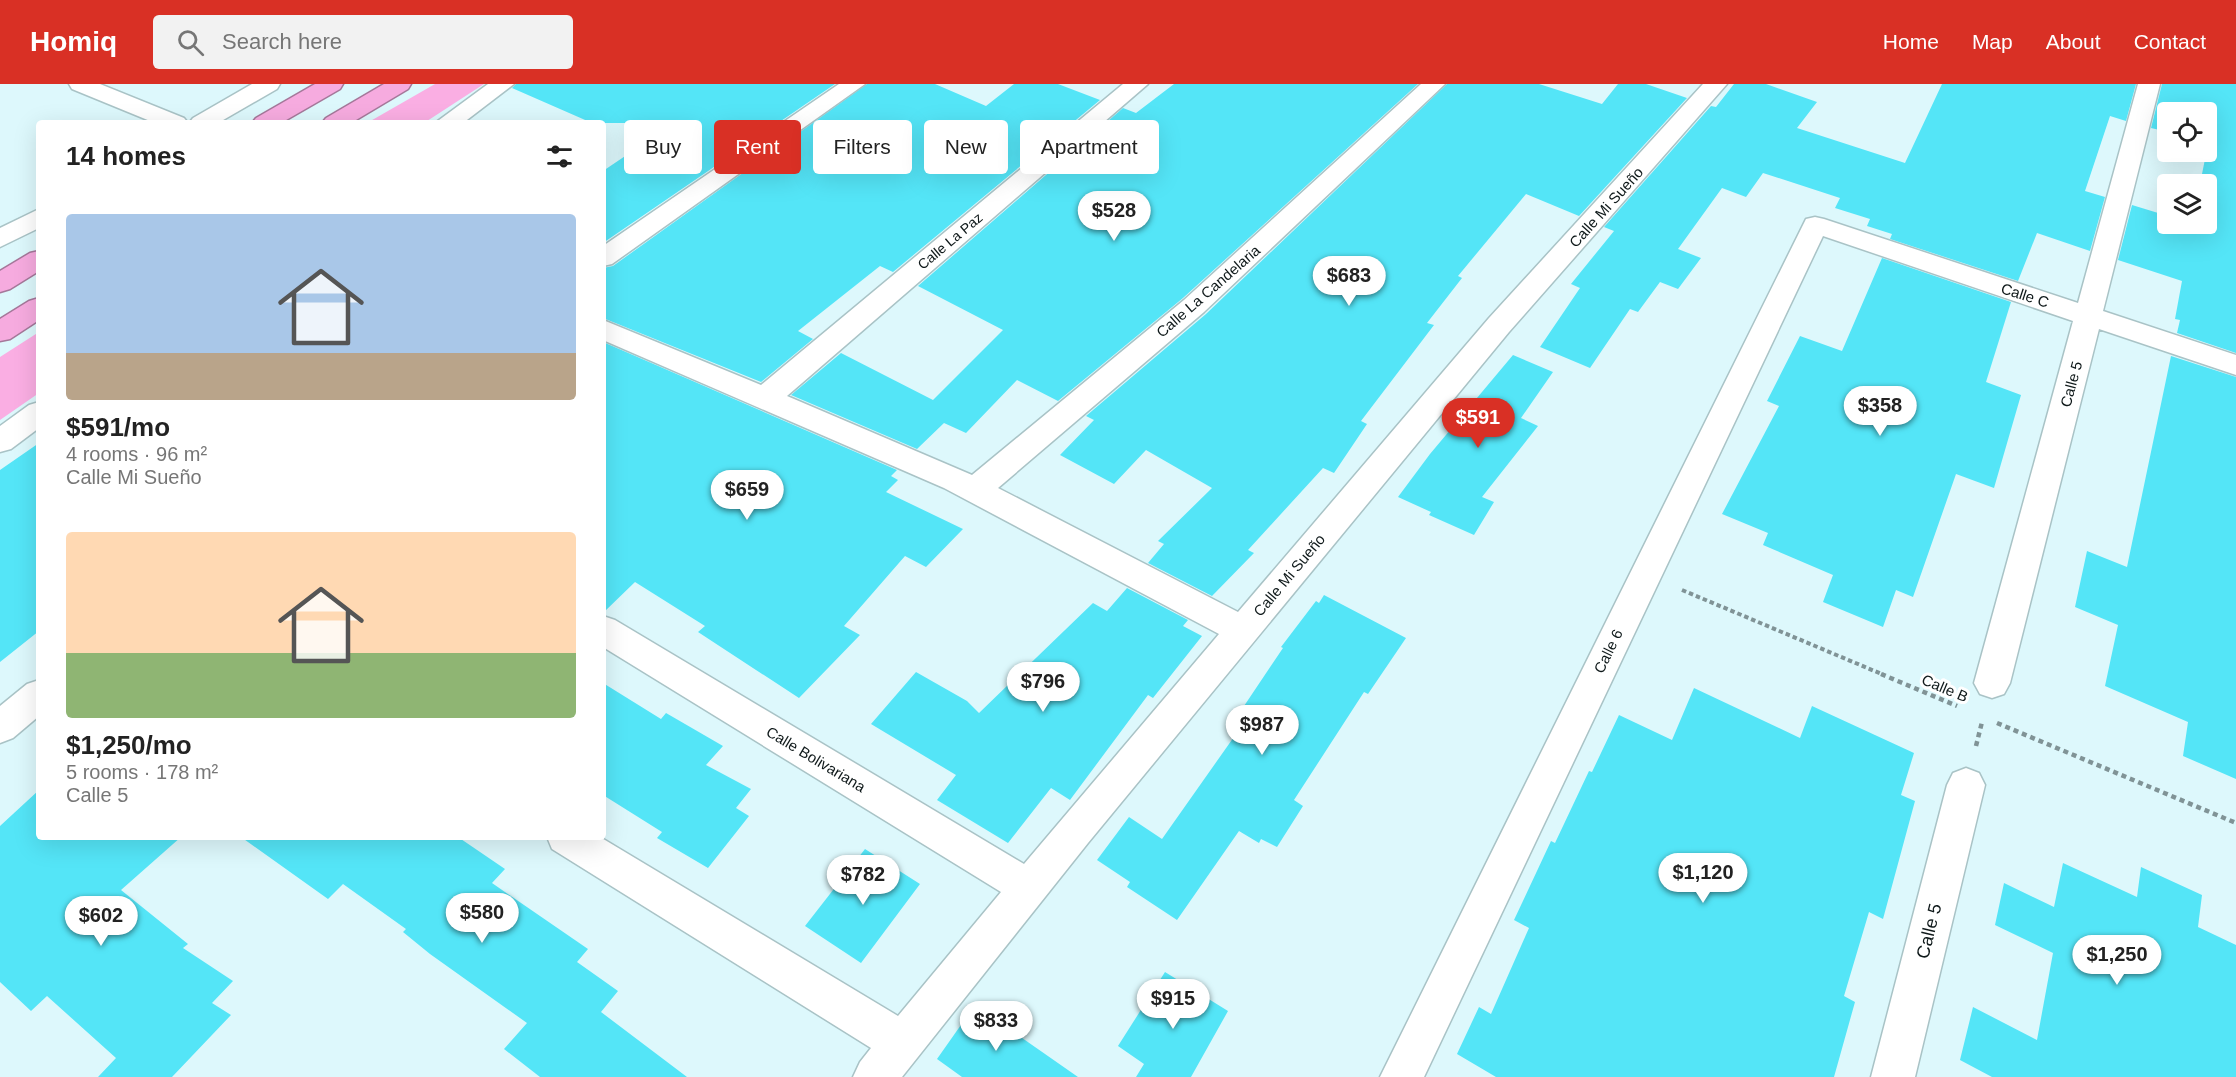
<!DOCTYPE html>
<html lang="en">
<head>
<meta charset="utf-8">
<style>
  :root { --surface:#fff; --page:#f2f2f2; --text:#222; --muted:#767676; --accent:#d93025 }
  body { margin:0; font-family:Arial,sans-serif; background:var(--page); color:var(--text); height:100vh; display:flex; flex-direction:column; font-size:22px; white-space:nowrap }
  * { box-sizing:border-box; margin:0 }
  p { font-size:20px; color:var(--muted) }
  .icon { flex:none; width:33px; height:33px; fill:none; stroke:currentColor; stroke-width:2; stroke-linecap:round; stroke-linejoin:round }
  .map { position:relative; flex:1; overflow:hidden }
  .panel { position:absolute; left:36px; top:36px; width:570px; height:720px; display:flex; flex-direction:column; background:var(--surface); border-radius:6px; box-shadow:0 6px 24px #0002 }
  .panel>* { flex:none }
  .hud { position:absolute; left:624px; top:36px; width:570px; height:54px; display:flex; gap:12px }
  .buttons { position:absolute; left:2157px; top:18px; display:grid; gap:12px }
  .buttons a { display:grid; place-items:center; width:60px; height:60px; border-radius:6px; background:var(--surface); box-shadow:0 6px 24px #0002; font-size:30px }
  .price { position:absolute; translate:-50% -51px; padding:0 14px; border-radius:21px; background:#fff; color:#222; font-size:20px; line-height:39px; filter:drop-shadow(0 2px 3px #0008) }
  .price::after { content:''; position:absolute; left:50%; top:36px; width:18px; height:14px; margin-left:-9px; background:inherit; clip-path:polygon(0 0,100% 0,50% 100%) }
  .price.current { background:var(--accent); color:#fff }
  ul { padding:0; list-style:none }
  li { display:grid; align-content:center; gap:12px; height:318px; padding:0 30px }
  li span { display:grid; place-items:center; height:186px; border-radius:6px; color:#555 }
  li>.icon { margin-inline-start:auto }
  span .icon { width:108px; height:108px; fill:#fffc; stroke-width:1 }
  li b { font-size:26px }
  h2 { display:flex; justify-content:space-between; align-items:center; height:72px; padding:0 30px; font-size:26px }
  .tag { padding:0 21px; border-radius:6px; background:var(--surface); box-shadow:0 6px 24px #0002; font-size:21px; line-height:54px }
  .tag.current { background:var(--accent); color:#fff }
  header { display:flex; align-items:center; gap:36px; box-sizing:border-box; height:84px; padding:0 30px; background:var(--accent); color:#fff }
  header strong { font-size:28px }
  nav { display:flex; gap:33px; margin-inline-start:auto; font-size:21px }
  .search { width:420px; height:54px; background:var(--page); display:flex; align-items:center; gap:15px; box-sizing:border-box; padding:0 21px; border-radius:6px; color:var(--muted); font-size:22px }
  .map>svg:first-child { display:block }
  .green { fill:#faaee3 }
  .building { fill:#54e5f7 }
  .lines { fill:none; stroke-linecap:round; stroke-linejoin:round }
  .street-casing { stroke:#a9c3c6; stroke-width:3 }
  .highway-casing { stroke:#a5789a; stroke-width:3 }
  .path-far1 { stroke:#809396; stroke-width:4; stroke-dasharray:4.5 3; stroke-linecap:butt }
  .path { stroke:#809396; stroke-width:4.5; stroke-dasharray:5 4; stroke-linecap:butt }
  .street { fill:#fff; fill-rule:evenodd }
  .highway { fill:#f6abdf; fill-rule:evenodd }
  .labels { text-anchor:middle; dominant-baseline:central; stroke-width:6; stroke-linejoin:round; paint-order:stroke }
  .far-street-label { font-size:14px; fill:#0f191a; stroke:#fff }
  .street-label { font-size:15px; fill:#0f191a; stroke:#fff }
  .near-street-label { font-size:18px; fill:#0f191a; stroke:#fff }
</style>
</head>
<body>
<header>
<strong>Homiq</strong>
<div class="search"><svg class="icon" aria-label="search" viewBox="0 0 24 24"><circle cx="10" cy="10" r="6"/><path d="M15 15l6 6"/></svg>Search here</div>
<nav><a>Home</a><a>Map</a><a>About</a><a>Contact</a></nav>
</header>
<div class="map">
<svg width="2236" height="993" viewBox="0 0 2236 993">
  <rect width="100%" height="100%" fill="#ddf8fc"/>
  <path class="green" d="M435,0H484L424,39H367Z
    M39,248V309L0,336V273Z"/>
  <path class="building" d="M516,0H835L603,159V87L674,39H592L512,4Z
    M867,0H935L986,22L1014,0H1058L1100,16L893,188L880,182L798,247L813,255L761,298L603,234V184L613,182Z
    M1174,0H1418L1183,214L1058,317L1017,296L966,349L944,339L917,365L791,311L841,269L933,316L1003,246L918,202L1123,24L1136,29Z
    M1447,0H1539L1602,20L1618,0H1646L1687,14L1579,132L1526,110L1458,192L1462,194L1427,239L1434,241L1361,337L1367,340L1334,389L1323,384L1248,466L1254,469L1212,512L1148,479L1164,460L1158,457L1212,404L1146,366L1114,400L1060,371L1094,336L1086,332L1206,230Z
    M1734,0H1766L1817,18L1797,44L1905,79L1942,0H2136L2126,37L2110,32L2085,107L2105,113L2090,167L2037,149L2018,197L1890,155L1892,150L1867,142L1870,135L1835,124L1840,114L1763,89L1746,113L1722,104L1678,165L1701,174L1678,205L1660,198L1638,228L1630,225L1590,284L1540,263L1580,204L1571,200L1614,147L1604,143L1711,22L1716,23Z
    M2162,0H2236V269L2177,249L2180,236L2175,235L2182,197L2118,176L2132,121L2168,132V140H2206V100H2200L2208,60L2206,28H2168V48L2151,44Z
    M1882,174L2011,218L1986,298L2021,311L1994,404L1956,390L1913,513L1896,506L1883,543L1823,518L1833,491L1763,461L1768,449L1722,430L1779,322L1767,317L1800,252L1842,267Z
    M603,258L897,386L891,392L898,396L886,408L963,445L926,483L905,472L844,542L860,551L799,614L698,548L705,542L635,498L603,529Z
    M1513,271L1553,288L1521,334L1538,342L1482,413L1494,418L1474,451L1429,431L1431,428L1398,413L1430,370Z
    M2171,272L2236,293V695L2183,672L2188,638L2105,602L2118,541L2075,523L2087,467L2127,483Z
    M39,359V547L0,578V386Z
    M1127,504L1188,536L1183,542L1202,552L1153,614L1148,611L1070,716L1051,704L1008,759L937,716L956,691L871,640L916,588L967,617L979,629L1093,519L1107,527Z
    M1324,511L1406,554L1368,610L1364,608L1294,716L1303,722L1277,763L1261,755L1259,759L1239,747L1177,836L1127,803L1130,798L1097,776L1129,733L1162,755L1248,633L1240,628L1283,564L1281,563L1316,517L1319,519Z
    M603,599L661,635L666,629L723,662L706,681L751,705L736,724L749,732L708,784L657,754L662,748L603,711Z
    M1694,604L1800,654L1812,622L1914,669L1901,711L1915,717L1883,835L1869,828L1844,912L1855,918L1834,993H1496L1457,970L1479,923L1491,930L1529,844L1514,836L1551,757L1555,759L1589,687L1592,688L1619,631L1672,656Z
    M39,706V753H181L121,806L188,860L183,864L233,897L212,919L231,931L172,993H98L116,974L47,912L31,927L0,898V742Z
    M241,753H458L505,785L492,799L588,865L577,878L618,907L601,928L687,993H540L504,965L527,939L430,870L403,848L406,845L343,800L328,815Z
    M865,765L920,800L861,879L805,842Z
    M2063,779L2137,813L2141,783L2202,811L2198,843L2236,861V993H1992L1960,976L1973,923L2037,956L2053,869L1995,841L2004,799L2054,823Z
    M1165,888L1228,927L1191,993H1136L1144,980L1118,962Z
    M975,921L1078,993H962L937,975Z"/>
  <g class="lines">
    <defs>
      <path id="street" d="M69,0H100L184,34L188,39H155L72,5Z
        M252,0H280L277,5L218,39H189L193,34Z
        M488,0H514L463,39H435Z
        M839,0H865L612,180L603,182V162Z
        M1123,0H1148L787,312L972,391L1184,216L1421,0H1445L1204,228L998,404L1238,528L1489,234L1703,0H1727L1509,248L1088,759L902,993H853L860,978L871,964L552,765L547,753H600L898,932L1001,808L603,563V532L615,536L1024,780L1219,550L944,404L603,256V236L761,301Z
        M2138,0H2160L2103,227L2236,271V291L2099,245L2010,599L2004,610L1992,614L1980,610L1974,599L2073,237L1823,152L1424,993H1380L1806,135L1815,133L1824,135L2078,219Z
        M39,125V144L0,163V144Z
        M39,318V344L11,365L0,368V342L29,321Z
        M39,596V632L13,654L0,659V622L27,600Z
        M1966,684L1979,689L1985,701L1915,993H1871L1947,701L1953,689Z"/>
      <path id="highway" d="M315,0H343L340,5L281,39H252L256,34Z
        M384,0H411L408,5L351,39H322L326,34Z
        M39,167V187L10,205L0,208V187L30,169Z
        M39,214V236L10,255L0,257V235L29,217Z"/>
    </defs>
    <use href="#street" class="street-casing"/>
    <use href="#highway" class="highway-casing"/>
    <path class="path-far1" d="M1682,506L1884,591"/>
    <path class="path" d="M1881,590L1957,622
      M1997,639L2236,739
      M1976,662L1982,638"/>
    <use href="#street" class="street"/>
    <use href="#highway" class="highway"/>
  </g>
  <g class="labels">
    <g class="far-street-label">
      <text transform="translate(950 157) rotate(-40)">Calle La Paz</text>
    </g>
    <g class="street-label">
      <text transform="translate(1606 123) rotate(-48)">Calle Mi Sueño</text>
      <text transform="translate(1208 207) rotate(-41)">Calle La Candelaria</text>
      <text transform="translate(2025 211) rotate(18)">Calle C</text>
      <text transform="translate(2071 300) rotate(-75)">Calle 5</text>
      <text transform="translate(1289 491) rotate(-50)">Calle Mi Sueño</text>
      <text transform="translate(1608 567) rotate(-64)">Calle 6</text>
      <text transform="translate(1945 604) rotate(23)">Calle B</text>
      <text transform="translate(816 675) rotate(31)">Calle Bolivariana</text>
    </g>
    <g class="near-street-label">
      <text transform="translate(1929 847) rotate(-76)">Calle 5</text>
    </g>
  </g>
</svg>
<div class="buttons">
<a><svg class="icon" aria-label="locate" viewBox="0 0 24 24"><circle cx="12" cy="12" r="6"/><path d="M12 2v4M12 18v4M2 12h4M18 12h4"/></svg></a>
<a><svg class="icon" aria-label="layers" viewBox="0 0 24 24"><path d="M12 4l9 5-9 5-9-5zM3 14l9 5 9-5"/></svg></a>
</div>
<b class="price" style="left:1114px;top:158px">$528</b>
<b class="price" style="left:1349px;top:223px">$683</b>
<b class="price" style="left:1880px;top:353px">$358</b>
<b class="price current" style="left:1478px;top:365px">$591</b>
<b class="price" style="left:747px;top:437px">$659</b>
<b class="price" style="left:1043px;top:629px">$796</b>
<b class="price" style="left:1262px;top:672px">$987</b>
<b class="price" style="left:1703px;top:820px">$1,120</b>
<b class="price" style="left:863px;top:822px">$782</b>
<b class="price" style="left:482px;top:860px">$580</b>
<b class="price" style="left:101px;top:863px">$602</b>
<b class="price" style="left:2117px;top:902px">$1,250</b>
<b class="price" style="left:1173px;top:946px">$915</b>
<b class="price" style="left:996px;top:968px">$833</b>
<div class="hud">
<a class="tag">Buy</a>
<a class="tag current">Rent</a>
<a class="tag">Filters</a>
<a class="tag">New</a>
<a class="tag">Apartment</a>
</div>
<section class="panel">
<h2>14 homes<svg class="icon" aria-label="filters" viewBox="0 0 24 24"><path d="M4 7h16M4 17h16"/><circle cx="9" cy="7" r="2"/><circle cx="15" cy="17" r="2"/></svg></h2>
<ul>
<li><span style="background:linear-gradient(#a9c7e8 75%,#b9a48a 0)"><svg class="icon" aria-label="home" viewBox="0 0 24 24"><path d="M3 11l9-7 9 7M6 9v11h12V9"/></svg></span><div><b>$591/mo</b><p>4 rooms · 96 m²</p><p>Calle Mi Sueño</p></div></li>
<li><span style="background:linear-gradient(#ffd9b3 65%,#8fb573 0)"><svg class="icon" aria-label="home" viewBox="0 0 24 24"><path d="M3 11l9-7 9 7M6 9v11h12V9"/></svg></span><div><b>$1,250/mo</b><p>5 rooms · 178 m²</p><p>Calle 5</p></div></li>
</ul>
</section>
</div>
</body>
</html>
